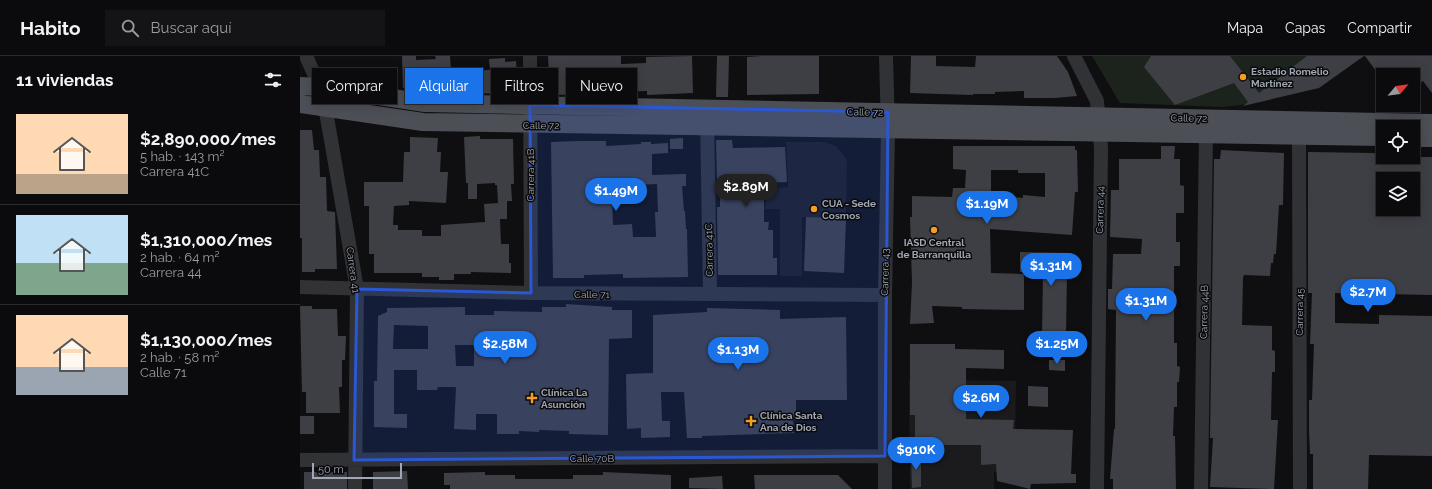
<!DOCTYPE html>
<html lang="es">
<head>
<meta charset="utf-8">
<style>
  :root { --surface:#0b0b0d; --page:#141416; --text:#f1f3f6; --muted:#9a9b9d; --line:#2b2b2e; --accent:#1a73e8 }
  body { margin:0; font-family:Raleway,sans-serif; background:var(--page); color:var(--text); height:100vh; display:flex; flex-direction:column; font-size:15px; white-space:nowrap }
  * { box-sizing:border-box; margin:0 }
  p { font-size:13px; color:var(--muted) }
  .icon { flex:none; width:22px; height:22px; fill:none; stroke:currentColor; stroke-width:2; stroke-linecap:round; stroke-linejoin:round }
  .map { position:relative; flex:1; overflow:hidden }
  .details { display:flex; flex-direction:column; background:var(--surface); width:300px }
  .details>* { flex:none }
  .hud { position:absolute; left:12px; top:12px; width:380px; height:36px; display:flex; gap:8px }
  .needle { width:26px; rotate:61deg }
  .buttons { position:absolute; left:1076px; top:12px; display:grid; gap:8px }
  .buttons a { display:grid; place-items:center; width:44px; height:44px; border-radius:0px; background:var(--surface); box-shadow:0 2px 10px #0003,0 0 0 1px var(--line); font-size:20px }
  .scale { position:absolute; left:12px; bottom:10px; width:90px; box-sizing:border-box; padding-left:4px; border:2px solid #a0a7b2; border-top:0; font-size:11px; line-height:14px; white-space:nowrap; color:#a0a7b2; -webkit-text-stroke:3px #0a0a0c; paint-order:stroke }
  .price { position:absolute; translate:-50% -34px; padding:0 9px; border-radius:14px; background:var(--accent); color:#fff; font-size:13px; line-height:26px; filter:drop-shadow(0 1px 2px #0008) }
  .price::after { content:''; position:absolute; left:50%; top:24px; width:12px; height:9px; margin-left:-6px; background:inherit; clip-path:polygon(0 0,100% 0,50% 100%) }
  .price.active { background:#222; color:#fff }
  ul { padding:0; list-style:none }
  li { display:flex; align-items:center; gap:12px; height:100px; padding:0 16px }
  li+li { border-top:1px solid var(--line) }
  li span { display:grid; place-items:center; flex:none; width:112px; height:80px; border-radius:0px; color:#555 }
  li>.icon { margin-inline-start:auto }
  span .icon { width:48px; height:48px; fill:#fffc; stroke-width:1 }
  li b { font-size:17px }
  h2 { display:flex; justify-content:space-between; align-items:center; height:48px; padding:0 16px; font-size:17px }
  .pill { padding:0 14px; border-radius:0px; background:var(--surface); box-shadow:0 2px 10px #0003,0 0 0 1px var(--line); font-size:14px; line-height:36px }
  .pill.active { background:var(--accent); color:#fff }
  header { display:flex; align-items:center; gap:24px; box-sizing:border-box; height:56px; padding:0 20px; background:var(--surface); border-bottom:1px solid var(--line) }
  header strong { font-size:19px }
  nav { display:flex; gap:22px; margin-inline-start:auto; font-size:14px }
  .search { width:280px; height:36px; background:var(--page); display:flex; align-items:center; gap:10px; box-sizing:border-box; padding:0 14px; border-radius:0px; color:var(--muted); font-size:15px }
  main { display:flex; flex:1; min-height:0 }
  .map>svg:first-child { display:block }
  .built { fill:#1b1b1e }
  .green { fill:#1c231c }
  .building { fill:#3e3f44; fill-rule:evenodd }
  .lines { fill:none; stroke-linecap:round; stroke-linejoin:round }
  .minor { stroke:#303236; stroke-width:14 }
  .major { stroke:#4c4f55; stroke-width:18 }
  .marked { fill:#2a57d4; fill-opacity:0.2; stroke:#2a57d4; stroke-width:3; stroke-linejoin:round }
  .poi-dot { fill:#f59d23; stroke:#0a0a0c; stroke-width:1.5 }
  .labels { text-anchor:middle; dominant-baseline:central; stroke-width:3; stroke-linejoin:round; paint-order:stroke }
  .poi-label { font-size:10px; font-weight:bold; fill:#a0a7b2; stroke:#0a0a0c; text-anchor:start }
  .street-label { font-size:10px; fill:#a0a7b2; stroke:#0a0a0c }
</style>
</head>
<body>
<header>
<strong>Habito</strong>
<div class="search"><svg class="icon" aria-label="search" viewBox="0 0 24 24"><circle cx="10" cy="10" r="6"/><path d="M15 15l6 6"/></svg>Buscar aquí</div>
<nav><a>Mapa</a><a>Capas</a><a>Compartir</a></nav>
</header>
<main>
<section class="details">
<h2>11 viviendas<svg class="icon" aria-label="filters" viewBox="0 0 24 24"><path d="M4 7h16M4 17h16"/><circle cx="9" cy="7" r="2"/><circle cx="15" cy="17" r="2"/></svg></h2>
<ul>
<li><span style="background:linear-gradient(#ffd9b3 75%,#b9a48a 0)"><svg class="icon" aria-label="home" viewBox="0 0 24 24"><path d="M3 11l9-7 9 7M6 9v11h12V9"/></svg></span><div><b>$2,890,000/mes</b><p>5 hab. · 143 m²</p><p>Carrera 41C</p></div></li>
<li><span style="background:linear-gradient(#bfe0f5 60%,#7fa58c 0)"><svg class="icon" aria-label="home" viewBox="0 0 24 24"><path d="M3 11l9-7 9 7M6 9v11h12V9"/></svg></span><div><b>$1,310,000/mes</b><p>2 hab. · 64 m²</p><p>Carrera 44</p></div></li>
<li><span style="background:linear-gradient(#ffd9b3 65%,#9aa5b1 0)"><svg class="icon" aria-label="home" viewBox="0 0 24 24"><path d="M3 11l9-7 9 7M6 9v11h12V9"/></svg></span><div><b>$1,130,000/mes</b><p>2 hab. · 58 m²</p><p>Calle 71</p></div></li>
</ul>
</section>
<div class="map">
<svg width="1132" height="433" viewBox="0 0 1132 433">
  <rect width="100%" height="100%" fill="#0f0f11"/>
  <path class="built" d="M486,86H523L536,90L547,104L546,161H502V220H480V153H465L466,133L488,131Z
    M609,324L716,325L715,390L700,416H694V433H610Z"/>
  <path class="green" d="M792,0H1064L950,48L922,51L820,47Z"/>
  <path class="building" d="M102,0H116V4L136,3L135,0H150L151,16L190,14L189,3L205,2V6L216,5L218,38L155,37V31H137L136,28L103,32Z
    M248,0H321V8L346,7V1L392,0L393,37L347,39V35L315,36V38L250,39Z
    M417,0H429L428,41H416Z
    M462,0H519V38L447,39V1Z
    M611,0H636V10L675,11L676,0H757L768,16L777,40L755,42H724V35L695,36V38H673V39L610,37Z
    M851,0H930L959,37L1007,0H1064L1019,32L943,50L948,46L934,27L875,49L844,11Z
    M1065,0H1132V37L1123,25L1113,33V19H1079Z
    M0,74H12L14,94H19L20,121H26L27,155L35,156L37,213H15V216H2V182H0Z
    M180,80V83H213L214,128H211L212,145H207V163H200L201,188H209V207H211V217L171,216V218H154V224H139V221H122V217H74V198H69V150H64V126H103L104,96H110V81L138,82L137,96H141L140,116H148L146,147L109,145V149L94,150L93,169H98V174H122V180H141V169L185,166L184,148L198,147L197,129H195V127L177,128V143H168V127H166L164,81Z
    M383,82V93H370V83Z
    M416,84H432L433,92L485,91L487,126L464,127V166H469L468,174H473V202H477V219H418L417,151H420V127H417Z
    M279,85H306V90L341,88V86H351V88L368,87V97L352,98V119L386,118V130H382L384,155H385L386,173H387L388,221L323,222V218L284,219V222H253L251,86ZM357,128L358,156H355L356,181H333L332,168L313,169L312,144L337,143V129Z
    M653,90H775V94H777L778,136H775L772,179L690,173L691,217L724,218V254L662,253V251L632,250L634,267L610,268L612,227L610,161H612V140L652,141L653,132H665L666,114L653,113ZM691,114H718V117H745V141L723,139V142L691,139Z
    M861,90H875L874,103H880V129L884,130V157H876V186H880V210H874V287H877V310L880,311L879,326H877V351H874L873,380H875L876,433H813V423H810L814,373H815L816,254L808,253V233H812L813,198H841L842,183L810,181L811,134H819V103H861Z
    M921,94L984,97L983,149H979L976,198H974L973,207H971L970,220L944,219L943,222L942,269L972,270V294L975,295V316H972L971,364H978L974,433L910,431L913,382H910L914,103H920Z
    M1008,96L1073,97L1083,98V101H1132V239L1035,237V267L1079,268V259L1132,260V400L1069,399L1068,433H1013V398H1010L1009,375V344H1012L1014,288H1010L1012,237H1008ZM1083,123H1113V153H1083Z
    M506,161L546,162L544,217L504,215Z
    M720,196L772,197V218H767L766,279H742L743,217L720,216Z
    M266,248L312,251V254H332V282L309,283L308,379L269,378V375L239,374V376L219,375V378H197V358H176V374L154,373L156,331H138L137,334H117V314H94V358H107V372L74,371V325H77L78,260L87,256V252L165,251V259H194V255L242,256V251H266ZM94,269L128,270V293H93ZM155,289H174V310H156Z
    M0,250H12V253H37L38,280H46L45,304H42V331H39L40,357H6V336H2Z
    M407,252L480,254V263L546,261L547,344H496V364H493L494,377L402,380V382H387L384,336H361L362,365H370V381L341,382V372L327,373L326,318L353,317V259L407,256Z
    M610,288H655V293L704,294V313L666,312V363L714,364L713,373L773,374L771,418H776V427L731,428L730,433L697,425L696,408L681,409V389H615V359H610Z
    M749,304H765V315L749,314Z
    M728,330L748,331V351L728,350Z
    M0,360H14V378H0Z
    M611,400H621V431L612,432Z
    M107,415L108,433H73V416Z
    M4,416H47V433H4Z
    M185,416V419H215V423H273V419H303V416L371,419V433H150V429H144V417Z
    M454,419H538L552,433H455Z
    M422,420L423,433L389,432V422Z"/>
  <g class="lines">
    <path class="minor" d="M6,0L20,31L25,50L57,233L55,433
      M230,0L231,237
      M774,0L797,45L801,92L797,433
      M407,61L410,238
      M999,80L1000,433
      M0,231L231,237L585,239
      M0,404L585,400
      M585,433V239L588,74L586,0
      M901,433L906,78"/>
    <path class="major" d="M0,30L20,31L125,47L1132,67
      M0,48L123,66L1083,81
      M1113,82H1132"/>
  </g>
  <path class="marked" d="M230,49L588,56L585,400L54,404L57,233L231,237Z"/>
  <g class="poi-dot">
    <circle cx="943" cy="21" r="4"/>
    <circle cx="514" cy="153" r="4"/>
    <circle cx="634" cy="174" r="4"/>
    <path d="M230 336h4v4h4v4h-4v4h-4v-4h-4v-4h4z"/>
    <path d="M449 359h4v4h4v4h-4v4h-4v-4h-4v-4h4z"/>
  </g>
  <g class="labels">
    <g class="poi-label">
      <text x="951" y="15">Estadio Romelio<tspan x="951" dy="12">Martínez</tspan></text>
      <text x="522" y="147">CUA - Sede<tspan x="522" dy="12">Cosmos</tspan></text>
      <text x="634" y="186" text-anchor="middle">IASD Central<tspan x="634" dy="12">de Barranquilla</tspan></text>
      <text x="241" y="336">Clínica La<tspan x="241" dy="12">Asunción</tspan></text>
      <text x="460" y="359">Clínica Santa<tspan x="460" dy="12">Ana de Dios</tspan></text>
    </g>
    <g class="street-label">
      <text transform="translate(565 56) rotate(1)">Calle 72</text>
      <text transform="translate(889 62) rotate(1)">Calle 72</text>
      <text x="241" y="69">Calle 72</text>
      <text transform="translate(230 119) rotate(-90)">Carrera 41B</text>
      <text transform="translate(800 154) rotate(-89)">Carrera 44</text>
      <text transform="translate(409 194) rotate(-91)">Carrera 41C</text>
      <text transform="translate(53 214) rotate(82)">Carrera 41</text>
      <text transform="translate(585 216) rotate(-89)">Carrera 43</text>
      <text x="292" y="238">Calle 71</text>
      <text transform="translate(904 256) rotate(-89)">Carrera 44B</text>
      <text transform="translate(999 256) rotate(-90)">Carrera 45</text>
      <text x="292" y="402">Calle 70B</text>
    </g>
  </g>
</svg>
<div class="buttons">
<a><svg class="needle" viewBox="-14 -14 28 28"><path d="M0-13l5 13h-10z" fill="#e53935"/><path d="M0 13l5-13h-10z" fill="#9a9b9d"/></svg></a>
<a><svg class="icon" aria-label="locate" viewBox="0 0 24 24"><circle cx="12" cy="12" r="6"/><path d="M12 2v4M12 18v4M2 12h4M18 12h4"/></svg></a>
<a><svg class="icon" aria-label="layers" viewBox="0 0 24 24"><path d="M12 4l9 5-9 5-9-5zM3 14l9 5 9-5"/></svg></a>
</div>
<div class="scale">50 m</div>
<b class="price active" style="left:446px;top:152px">$2.89M</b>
<b class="price" style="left:316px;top:156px">$1.49M</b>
<b class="price" style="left:687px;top:169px">$1.19M</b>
<b class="price" style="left:751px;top:231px">$1.31M</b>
<b class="price" style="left:1068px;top:257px">$2.7M</b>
<b class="price" style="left:846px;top:266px">$1.31M</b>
<b class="price" style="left:205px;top:309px">$2.58M</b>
<b class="price" style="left:757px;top:309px">$1.25M</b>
<b class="price" style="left:438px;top:315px">$1.13M</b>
<b class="price" style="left:681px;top:363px">$2.6M</b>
<b class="price" style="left:616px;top:415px">$910K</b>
<div class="hud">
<a class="pill">Comprar</a>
<a class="pill active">Alquilar</a>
<a class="pill">Filtros</a>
<a class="pill">Nuevo</a>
</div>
</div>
</main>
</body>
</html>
